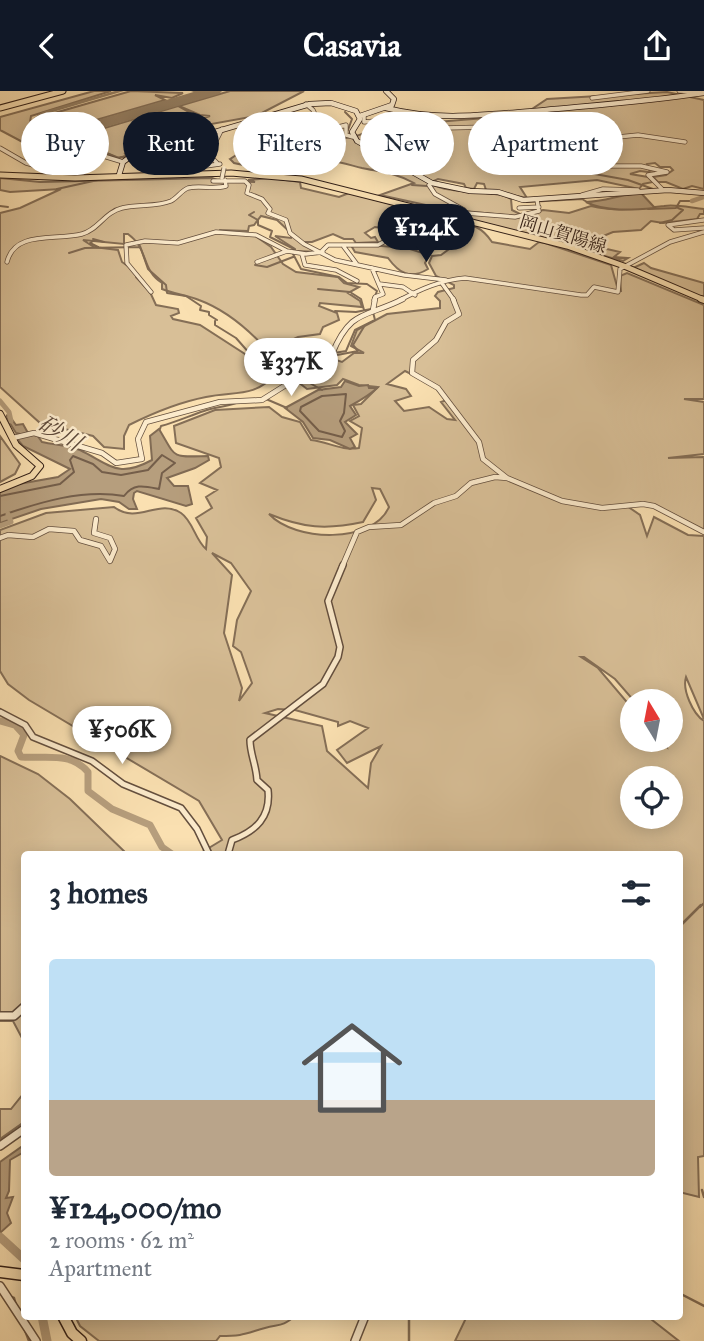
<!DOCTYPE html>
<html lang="en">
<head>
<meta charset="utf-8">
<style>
  :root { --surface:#fff; --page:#f2f2f3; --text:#1f2937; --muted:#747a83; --line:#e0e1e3; --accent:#111827 }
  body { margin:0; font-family:"IM FELL Great Primer","Noto Serif JP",serif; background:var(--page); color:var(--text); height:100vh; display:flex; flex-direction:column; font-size:26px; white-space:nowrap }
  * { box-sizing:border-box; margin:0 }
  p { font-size:23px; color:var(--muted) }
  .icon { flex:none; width:38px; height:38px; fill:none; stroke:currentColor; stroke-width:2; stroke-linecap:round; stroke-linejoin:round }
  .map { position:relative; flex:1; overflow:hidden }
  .drawer { position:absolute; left:21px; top:760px; width:662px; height:469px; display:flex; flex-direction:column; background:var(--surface); border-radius:7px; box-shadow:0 4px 18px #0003 }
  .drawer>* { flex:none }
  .banner { position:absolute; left:21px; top:21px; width:663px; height:63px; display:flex; gap:14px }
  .needle { width:46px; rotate:350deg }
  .buttons { position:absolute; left:620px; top:598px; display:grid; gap:14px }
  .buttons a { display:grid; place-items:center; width:63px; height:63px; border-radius:50%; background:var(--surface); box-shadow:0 4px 18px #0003; font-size:35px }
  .price { position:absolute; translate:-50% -60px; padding:0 16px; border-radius:24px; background:#fff; color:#222; font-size:23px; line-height:46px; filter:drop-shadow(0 2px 4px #0008) }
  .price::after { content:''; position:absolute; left:50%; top:42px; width:21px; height:16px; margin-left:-10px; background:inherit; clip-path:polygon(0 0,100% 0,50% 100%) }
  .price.current { background:var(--accent); color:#fff }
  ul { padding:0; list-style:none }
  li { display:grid; align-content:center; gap:14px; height:371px; padding:0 28px }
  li+li { border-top:2px solid var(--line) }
  li span { display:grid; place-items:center; height:217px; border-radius:7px; color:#555 }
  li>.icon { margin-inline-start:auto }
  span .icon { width:126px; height:126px; fill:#fffc; stroke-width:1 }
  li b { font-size:30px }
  h2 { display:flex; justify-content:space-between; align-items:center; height:84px; padding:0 28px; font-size:30px }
  .tag { padding:0 24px; border-radius:32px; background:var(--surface); box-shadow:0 4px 18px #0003; font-size:24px; line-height:63px }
  .tag.current { background:var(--accent); color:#fff }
  header { display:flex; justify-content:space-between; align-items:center; height:91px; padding:0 28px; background:var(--accent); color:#fff; font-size:32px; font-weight:700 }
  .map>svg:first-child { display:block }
  .green { fill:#d8bf97; stroke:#856f57; stroke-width:2; fill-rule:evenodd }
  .water { fill:#b69e7d; stroke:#816b54; stroke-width:2 }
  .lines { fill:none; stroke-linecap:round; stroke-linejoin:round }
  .shore { stroke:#745e4a; stroke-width:2 }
  .stream-far1 { stroke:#816b54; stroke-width:2 }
  .stream { stroke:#816b54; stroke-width:2.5 }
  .river-far3 { stroke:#b69e7d; stroke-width:4.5 }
  .river-far2 { stroke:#b69e7d; stroke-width:5 }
  .river-far1 { stroke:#b69e7d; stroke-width:7 }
  .river { stroke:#b69e7d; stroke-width:9 }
  .taxiway { fill:#968064; fill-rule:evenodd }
  .runway { fill:#968064; fill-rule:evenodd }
  .street-far3-casing { stroke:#644f3e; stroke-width:5 }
  .street-far2-casing { stroke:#644f3e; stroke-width:6 }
  .street-far1-casing { stroke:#644f3e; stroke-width:8 }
  .street-casing { stroke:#644f3e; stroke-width:10 }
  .secondary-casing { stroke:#321f17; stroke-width:6 }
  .primary-far2-casing { stroke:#321f17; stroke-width:7 }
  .primary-far1-casing { stroke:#321f17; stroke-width:8 }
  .primary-casing { stroke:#321f17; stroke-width:13 }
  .street-far3 { stroke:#fcebcc; stroke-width:3.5 }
  .street-far2 { stroke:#fcebcc; stroke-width:4.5 }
  .street-far1 { stroke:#fcebcc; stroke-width:5 }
  .street { stroke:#fcebcc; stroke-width:7 }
  .secondary { stroke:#fcebcc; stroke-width:4.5 }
  .primary-far2 { stroke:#fae0b1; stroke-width:5 }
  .primary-far1 { stroke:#fae0b1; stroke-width:6 }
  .primary { stroke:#fae0b1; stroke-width:10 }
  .street-bridge-casing { stroke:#644f3e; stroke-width:5; stroke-linecap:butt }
  .street-bridge { stroke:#fcebcc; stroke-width:3.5 }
  .labels { text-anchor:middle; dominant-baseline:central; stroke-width:5; stroke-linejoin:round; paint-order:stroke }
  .far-street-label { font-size:18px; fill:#321f17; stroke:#fcebcc }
  .water-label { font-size:23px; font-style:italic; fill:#604b3b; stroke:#fcebcc }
</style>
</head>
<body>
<header><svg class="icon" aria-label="back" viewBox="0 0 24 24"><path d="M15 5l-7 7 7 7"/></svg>Casavia<svg class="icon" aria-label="share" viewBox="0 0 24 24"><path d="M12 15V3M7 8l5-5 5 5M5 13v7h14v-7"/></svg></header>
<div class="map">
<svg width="704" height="1250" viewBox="0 0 704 1250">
  <rect width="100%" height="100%" fill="#fae0b1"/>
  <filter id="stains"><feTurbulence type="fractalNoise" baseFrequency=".00286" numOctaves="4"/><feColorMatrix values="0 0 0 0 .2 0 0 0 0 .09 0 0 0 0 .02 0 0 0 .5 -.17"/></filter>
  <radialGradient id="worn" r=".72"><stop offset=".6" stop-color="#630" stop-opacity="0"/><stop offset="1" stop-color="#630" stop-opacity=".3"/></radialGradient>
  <path class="green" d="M94,0H111L31,25L30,31L51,43L36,48L48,54L178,15L201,28L210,25L200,24L179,15L230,0H304L256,25L211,33L210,38L169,52L158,48L194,29L124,63L156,49L166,53L119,67L102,60L62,72L0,39V26Z
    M131,0L183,2L172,7L155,4L165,9L72,36H59L45,28L51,23Z
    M667,1L704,9V98L692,95L683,98L666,91H658L653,86L666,84L673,79L670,76H660L655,72L647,73L650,81L664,83L640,80L630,83L648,86L653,91L643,93L639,98L597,89L520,96L527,107L486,99L484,93L477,92L474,98L466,97L464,93L438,88L429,92C453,105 495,98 511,108L512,119L522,124L515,125L444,118L380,104L414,92C397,82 381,81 362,77C330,69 296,57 267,79L234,72L230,68C237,64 247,56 253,53C286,39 340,61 375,36L523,24L547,8Z
    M0,87L40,91L212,87L220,90L255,91L248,89L271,87L300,91L301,97L339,106L349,102L399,115L402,123L434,131L441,130L448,139L451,137L444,129C465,135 477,129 492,151L530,158L539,151L545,152L611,174L618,199H605L621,200L620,185L627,182L704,214V308H684L704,311V363L668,367L704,366V440C676,430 658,407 627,415L640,424L647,445L654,426L688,444L704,445V628L686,586C682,599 693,623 704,630V1065L698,1066L699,1106L679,1101V763H199L222,749L199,710L29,609L8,593L0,580V439L46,422L114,416C138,434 158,407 181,422C193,430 195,449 206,458L207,446L196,427L212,417L206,406L217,399L200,392L221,376L219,367L176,352L174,335L215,319L269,316L282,326L300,331L311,349C329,351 341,360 359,357L362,337L350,330L359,325L353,314L361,313L378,296L359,294L343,288L337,294L307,298L298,291C303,278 315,272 327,266L342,271L354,262H364L351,255L357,239L387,223L440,217V210L435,205L438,201L454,197V194L436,185L429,172L432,165L441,164L460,150L450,143L414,146L410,141L375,136L365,142L371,147L375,146L378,151L356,152L353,148H344L333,143L312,151H301L320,161L295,160V158L275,145L291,147L292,143L277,129L261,125L254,134L249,135L248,140L220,139L219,141L254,144L271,156L283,173L296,181L338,186L344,192L359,196L348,202L360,210L362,216L320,212L319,215L337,222L339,229L323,236L320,243L298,246L268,260C251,241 226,219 199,209C187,204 174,203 162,198V192C141,179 149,158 128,143H124V153L83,149L94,156L118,159L122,171L136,181V186L150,201L156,214L178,218L179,222L171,225L173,228L200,234L276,283C254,307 235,300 206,306C180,311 153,322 129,334L124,345V358L104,356L93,345L40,332L0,296V122L20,117L61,98L10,101L0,99ZM405,280L436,295L447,309L441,311L455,329L447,328L429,316L404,320L395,310L411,305L406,298L387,293ZM372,397L380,398L389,416C373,453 295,451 269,423C303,437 326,439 363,431L376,409ZM212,462L231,472L251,500L237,529L233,555L241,561L252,592L239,610L242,597L224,542L232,484ZM581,566H584L615,588L635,611H670V649H666L667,656L660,649H632V617L598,577ZM278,618L295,619L338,631V635L350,630L368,637L337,659L347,672L381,655L371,672L368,697L327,660L322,635L265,622ZM632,688H670V726H632Z
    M591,115C615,121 640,118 664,115C676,113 692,117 704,118V123H700L697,128L663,132L651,130L641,139L613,141L596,148L594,155L620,161L614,166L628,167L623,170L469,128L463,122L516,127L543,119L569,122Z
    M356,153L407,157L429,164L425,172L428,178C410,189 399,182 388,167L355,161L352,156Z
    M644,172L651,177L704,192V207L633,177Z
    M0,345L20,373L15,383L0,391Z
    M0,665L38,683L70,708L127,763H24V961L22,947L13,930H0Z
    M24,994V1031L0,1048V1018H11L23,1003Z
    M75,1225H295C282,1236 280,1233 265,1237C244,1243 243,1245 220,1245L216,1250H99L80,1235Z
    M467,1225H647L679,1250H455Z"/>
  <path class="water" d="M641,102L655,117C633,119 605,121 586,111C605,111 621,103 641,102Z
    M345,290L359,295L368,294L369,297H377C370,304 361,309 350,315L356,324L345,331L357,343L350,347L355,356L350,358L330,349L313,347L303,331L285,317L318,299L341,296Z
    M8,323L16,334L23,333L28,342L37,344L42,351C55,354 68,354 80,359C109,373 117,388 152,369L150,345L159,338C177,368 170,366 208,365L209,369L195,377L167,387L174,395H188L192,413L186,415L137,400L134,402L133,408L137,418H129L119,411L101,408L41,418L0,432V399L13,394L58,386L70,378L23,355L17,348L20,343L16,342L6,326Z
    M24,1054V1061L10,1069L9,1100L6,1107L13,1106L7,1122L11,1132L0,1142V1071Z"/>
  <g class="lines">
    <path class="shore" d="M346,303L344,322L340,330L345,340L342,346L319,340L300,320L301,316L322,305Z
      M0,405L60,393L74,381L70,369L73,365L93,373L102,381L121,384L148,379L162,364L175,372L162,382L159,398C144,395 134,392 124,405C82,398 40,411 0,425"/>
    <path class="stream-far1" d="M345,21L352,28L348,39
      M168,52L195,44
      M524,54L574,68V78L578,80L628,89L653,98
      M157,56L166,53
      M117,67L128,65
      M70,70L102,60L115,66
      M161,87L180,86
      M412,94L427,95
      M57,98L107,87
      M527,111L582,108L587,111
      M0,115L8,116
      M648,118L676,117L680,110H692
      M254,121L249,124L258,129V134L272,140L270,146L294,158L292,161L301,178L339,186L347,192L367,193L377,200L375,205
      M660,132L672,129L683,119L678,117
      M93,148L104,151
      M95,149L90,152L98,156
      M140,155L148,178L166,194L167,202L186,205L201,215L200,219L209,221V224L217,229
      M69,162L85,157L140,156
      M255,174L267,176L293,166
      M318,198L350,201L361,208L364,219
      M335,220L356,221L371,218
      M215,230V234L236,247L258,272L295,283
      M334,262L346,260L355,239L375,229L373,221
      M275,280L283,286V295
      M322,299L308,291L305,284L332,265L358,260L353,254L365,234
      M266,308L287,317
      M160,338L161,335C176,331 189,325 204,320C214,316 225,316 236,312
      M700,816L704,812"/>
    <path class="stream" d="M679,836L701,814
      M702,1099L704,1106
      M679,1202L704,1215
      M9,1205L14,1207L16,1214
      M409,1225V1250
      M23,1234L29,1250"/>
    <path class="river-far3" d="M692,110L704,106"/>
    <path class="river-far2" d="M0,310L9,321L11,330
      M0,435L11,431L8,423"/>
    <path class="river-far1" d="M0,630L15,634L24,644L18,660L21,666C45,668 70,660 88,681V700L112,718L150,734L162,756L172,763"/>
    <path class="river" d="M0,1146L24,1168
      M42,1225L47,1250"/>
    <path class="taxiway" d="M115,0H124L46,23L41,27L55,36L76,38L79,40L78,41L51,39L34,27L42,21Z
      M191,0H216C210,3 197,3 191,0Z"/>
    <path class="runway" d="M197,0H222L219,3L65,48L59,50L51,45L53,42Z"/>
    <defs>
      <path id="street-far3" d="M679,0L700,1
        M592,7L648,0
        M306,13L313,19L323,40L346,34V44L353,46
        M401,22L444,37L535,35L608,47L638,44L685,51
        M364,25V31L407,27
        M542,35L554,45L592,53L573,56L600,64L588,69L589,71L603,75H641L667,81L648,84L663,99
        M0,57L26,72L40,76L63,74L100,64L123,71
        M217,72L209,64L222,38
        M150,83L220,73
        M213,90H245L249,94L247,102L262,108L270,118L268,122L286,129L290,142L304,153L335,169L404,184L446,189
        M432,92L429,94L435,103L464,119
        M582,104L603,98L638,99
        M519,117L539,116
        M427,119L515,126L539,120L537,109
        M704,129L668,134L674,139L704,137
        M344,156L356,172
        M322,160L328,154H378L391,147H421L451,137L443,132L444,127L427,122L429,121
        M302,163L305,174L336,179L357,190
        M7,171C15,139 55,150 82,143C98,139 105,121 122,117C137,113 157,116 171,110C177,107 182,99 188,97C201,94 213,99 226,95L225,89
        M257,171L287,160L306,163L323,161
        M372,177L383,203L375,206L374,209
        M441,191L454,209
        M380,193L403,196L415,204
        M151,201L127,172L126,154L145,150L178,152L216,141L256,144L287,160
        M400,209C421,198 441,189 465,187L581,204H587L594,196L618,201L620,178L670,151L704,141"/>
      <path id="street-far2" d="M453,208L459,223L446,231L436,249L413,269L412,282L438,297L479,351L483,368L507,387
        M373,219L375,208
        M13,347L34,342L102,362L116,372L142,368L138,348L146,331L220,311L262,309L289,292L308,275L332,263C351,217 366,227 403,208
        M0,447L8,444L33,446L49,438L74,440L80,449L101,455L110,470L115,458L110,447L94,442L96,428
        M342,476L357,441L369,436L401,434L434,412L456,405L471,392L495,386L507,387L562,410L602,417L643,413L654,415L704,441"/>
      <path id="street-far1" d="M0,621L25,634L33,646L92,670L123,693L181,717L197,738L209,763
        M228,763L232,749C256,740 271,726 268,699L257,689C256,673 250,663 250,649L323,593L338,566L340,556L328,510L343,474"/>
      <path id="street" d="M0,925H14L24,916
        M0,1055L24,1038
        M0,1195L36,1250
        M355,1250L365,1225"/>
      <path id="secondary" d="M386,17C440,31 490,23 545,19C598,14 651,10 704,2
        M360,25L392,14L394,8L386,0
        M119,84L123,71L130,66L310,13L331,12L356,20L360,28L352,41L357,50L432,92L470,100L498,101L523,109L668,99L704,102"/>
      <path id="primary-far2" d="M0,17L63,0
        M0,84L75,87L231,82L301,88L567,155L624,175L704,209"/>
      <path id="primary-far1" d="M701,208L704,209
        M0,323L16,354L40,375L32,385L0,398"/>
      <path id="primary" d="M0,1181L24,1184
        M63,1225L72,1242L81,1250"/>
    </defs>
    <use href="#street-far3" class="street-far3-casing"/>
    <use href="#street-far2" class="street-far2-casing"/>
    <use href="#street-far1" class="street-far1-casing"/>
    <use href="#street" class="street-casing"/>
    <use href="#secondary" class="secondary-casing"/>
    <use href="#primary-far2" class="primary-far2-casing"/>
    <use href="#primary-far1" class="primary-far1-casing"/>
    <use href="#primary" class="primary-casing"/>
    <use href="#street-far3" class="street-far3"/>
    <use href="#street-far2" class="street-far2"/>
    <use href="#street-far1" class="street-far1"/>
    <use href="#street" class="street"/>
    <use href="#secondary" class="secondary"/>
    <use href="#primary-far2" class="primary-far2"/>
    <use href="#primary-far1" class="primary-far1"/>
    <use href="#primary" class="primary"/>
    <defs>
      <path id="street-bridge" d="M222,87L224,77"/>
    </defs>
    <use href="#street-bridge" class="street-bridge-casing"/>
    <use href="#street-bridge" class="street-bridge"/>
  </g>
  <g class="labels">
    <g class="far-street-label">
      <text transform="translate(563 143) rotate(17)">岡山賀陽線</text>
    </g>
    <g class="water-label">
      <text transform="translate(60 342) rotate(31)">砂川</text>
    </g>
  </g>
  <rect width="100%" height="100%" filter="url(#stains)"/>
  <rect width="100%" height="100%" fill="url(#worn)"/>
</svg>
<div class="buttons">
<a><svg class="needle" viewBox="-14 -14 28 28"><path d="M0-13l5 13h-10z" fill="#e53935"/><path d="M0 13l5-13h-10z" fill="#747a83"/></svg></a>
<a><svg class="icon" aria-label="locate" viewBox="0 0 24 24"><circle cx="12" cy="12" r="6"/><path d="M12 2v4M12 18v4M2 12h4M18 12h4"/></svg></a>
</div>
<b class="price current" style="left:426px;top:173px">¥124K</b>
<b class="price" style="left:291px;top:307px">¥337K</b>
<b class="price" style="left:122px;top:675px">¥506K</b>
<div class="banner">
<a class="tag">Buy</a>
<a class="tag current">Rent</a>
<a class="tag">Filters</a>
<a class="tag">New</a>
<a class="tag">Apartment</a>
</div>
<section class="drawer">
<h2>3 homes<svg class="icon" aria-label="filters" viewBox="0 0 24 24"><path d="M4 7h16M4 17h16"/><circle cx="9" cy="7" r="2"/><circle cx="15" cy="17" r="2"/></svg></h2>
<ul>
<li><span style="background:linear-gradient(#bfe0f5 65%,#b9a48a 0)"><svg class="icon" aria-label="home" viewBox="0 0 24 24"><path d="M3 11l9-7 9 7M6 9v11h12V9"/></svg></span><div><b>¥124,000/mo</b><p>2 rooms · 62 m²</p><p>Apartment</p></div></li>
</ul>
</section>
</div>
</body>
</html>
